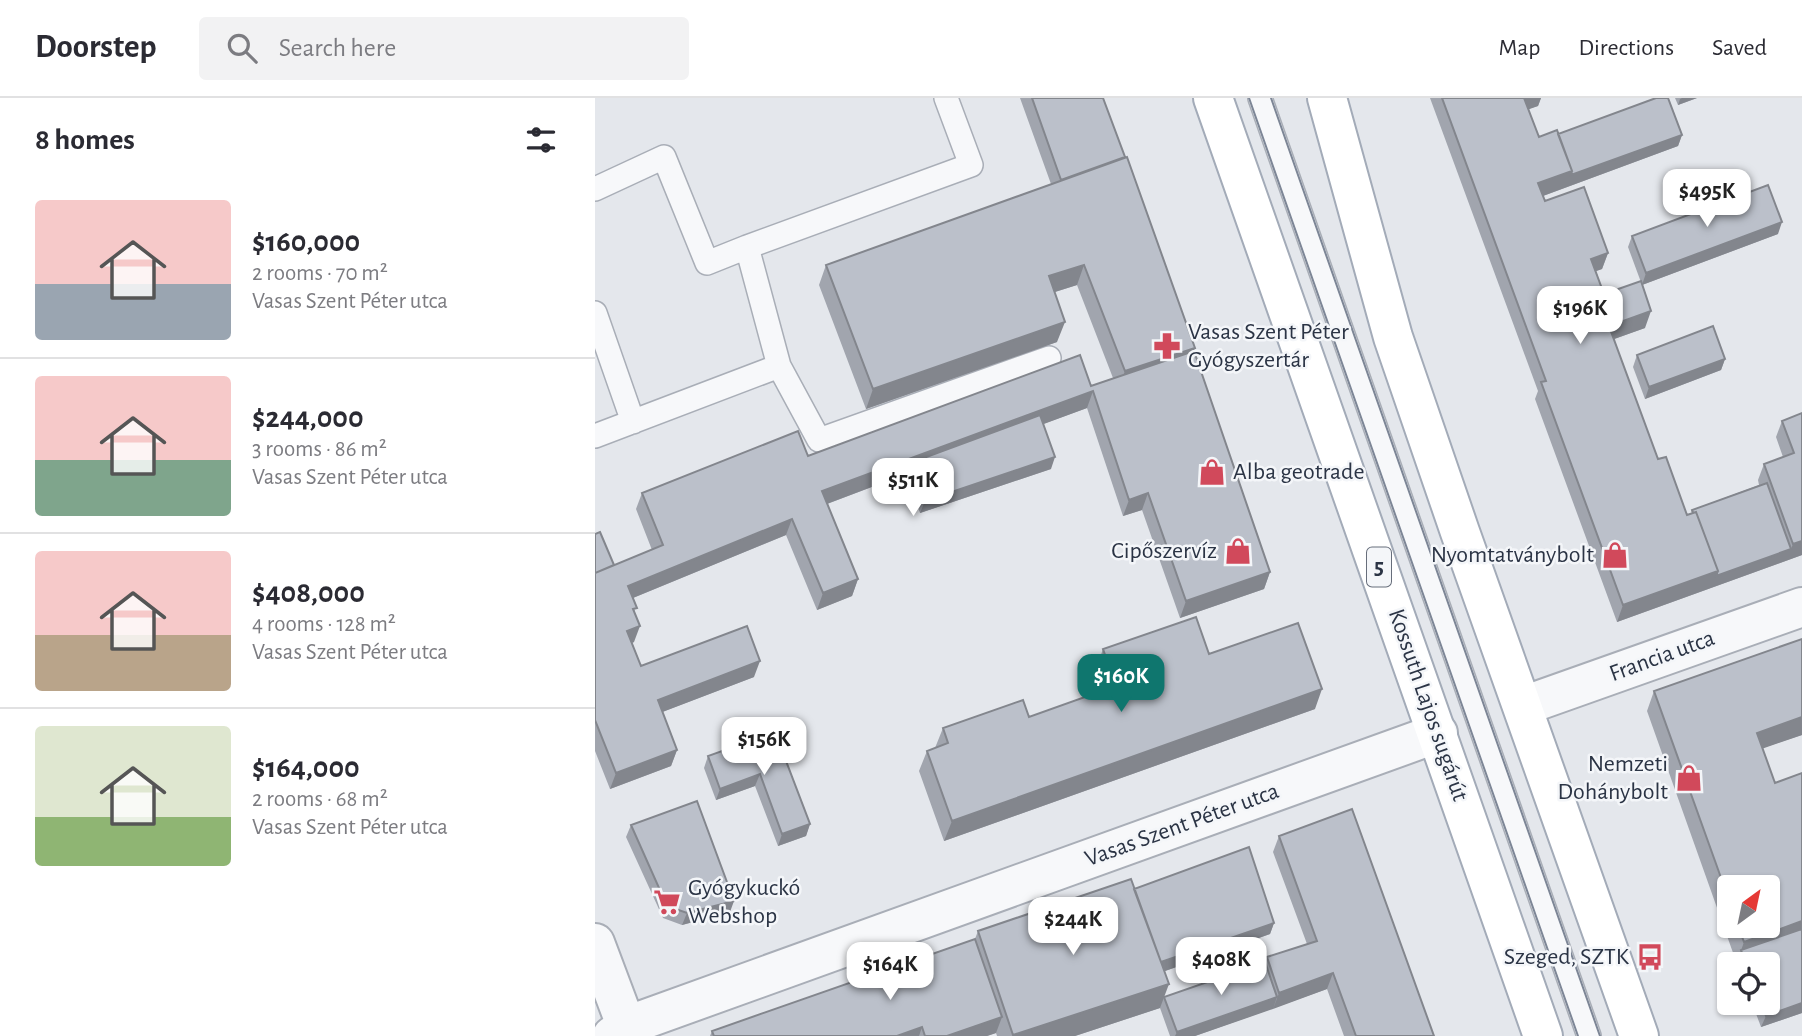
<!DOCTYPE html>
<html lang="en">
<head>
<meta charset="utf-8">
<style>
  :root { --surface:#fff; --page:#f2f2f3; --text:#2b2b33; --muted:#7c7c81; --line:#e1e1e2; --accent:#0f766e }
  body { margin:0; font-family:"Alegreya Sans",sans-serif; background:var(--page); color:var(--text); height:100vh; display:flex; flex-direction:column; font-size:26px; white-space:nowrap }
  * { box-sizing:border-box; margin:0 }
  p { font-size:23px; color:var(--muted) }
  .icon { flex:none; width:38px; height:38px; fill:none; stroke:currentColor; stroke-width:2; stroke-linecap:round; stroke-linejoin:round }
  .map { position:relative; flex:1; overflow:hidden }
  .sheet { display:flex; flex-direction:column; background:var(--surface); width:595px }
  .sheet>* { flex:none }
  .needle { width:46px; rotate:33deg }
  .fabs { position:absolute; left:1122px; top:777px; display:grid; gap:14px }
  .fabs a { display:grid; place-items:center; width:63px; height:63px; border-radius:7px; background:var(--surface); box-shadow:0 2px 5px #0004; font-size:35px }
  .price { position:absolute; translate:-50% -60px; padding:0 16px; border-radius:14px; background:#fff; color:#222; font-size:23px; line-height:46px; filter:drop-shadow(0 2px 4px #0008) }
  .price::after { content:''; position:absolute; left:50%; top:42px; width:21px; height:16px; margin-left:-10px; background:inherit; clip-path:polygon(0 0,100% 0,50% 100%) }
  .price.selected { background:var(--accent); color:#fff }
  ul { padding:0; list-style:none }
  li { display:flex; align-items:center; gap:21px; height:175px; padding:0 35px }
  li+li { border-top:2px solid var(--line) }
  li span { display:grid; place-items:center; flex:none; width:196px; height:140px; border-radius:7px; color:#555 }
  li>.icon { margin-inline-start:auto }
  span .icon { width:84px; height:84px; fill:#fffc; stroke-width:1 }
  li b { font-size:30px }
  h2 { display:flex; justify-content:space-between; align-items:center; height:84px; padding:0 35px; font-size:30px }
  header { display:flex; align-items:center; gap:42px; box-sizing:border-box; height:98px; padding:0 35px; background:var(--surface); border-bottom:2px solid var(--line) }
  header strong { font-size:33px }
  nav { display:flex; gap:38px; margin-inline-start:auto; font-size:24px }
  .search { width:490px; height:63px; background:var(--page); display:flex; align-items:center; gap:18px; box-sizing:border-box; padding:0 24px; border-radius:7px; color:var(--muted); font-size:26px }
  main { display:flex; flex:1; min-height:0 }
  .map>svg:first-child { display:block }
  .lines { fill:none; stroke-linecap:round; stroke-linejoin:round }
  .service-casing { stroke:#a9aeb7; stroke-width:26 }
  .minor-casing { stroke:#a9aeb7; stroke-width:42 }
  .primary-casing { stroke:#a3abb8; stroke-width:42 }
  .service { stroke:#f7f8fa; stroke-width:23 }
  .minor { stroke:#f7f8fa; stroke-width:38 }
  .primary { stroke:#fff; stroke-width:38 }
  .tram { stroke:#7d8696; stroke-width:2 }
  .wall { fill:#a1a5ae; fill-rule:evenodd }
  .shaded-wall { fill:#83868d }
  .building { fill:#bbc0ca; stroke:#83868d; stroke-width:2 }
  .labels { text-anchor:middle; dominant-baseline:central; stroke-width:5; stroke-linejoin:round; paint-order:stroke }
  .shield { fill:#f4f6f9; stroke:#676e7b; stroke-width:2 }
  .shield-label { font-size:23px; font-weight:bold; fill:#2b3445 }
  .poi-label { font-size:24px; fill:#2b3445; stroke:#f4f6f9; text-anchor:end }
  .street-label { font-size:24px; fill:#2b3445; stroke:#f4f6f9 }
</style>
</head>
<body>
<header>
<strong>Doorstep</strong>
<div class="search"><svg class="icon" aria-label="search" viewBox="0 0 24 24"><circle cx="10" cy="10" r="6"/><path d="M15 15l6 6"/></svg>Search here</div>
<nav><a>Map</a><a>Directions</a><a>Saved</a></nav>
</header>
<main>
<section class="sheet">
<h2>8 homes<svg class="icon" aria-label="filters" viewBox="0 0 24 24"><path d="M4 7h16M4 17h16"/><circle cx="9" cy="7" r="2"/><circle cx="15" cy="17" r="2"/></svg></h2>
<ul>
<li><span style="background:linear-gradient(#f6c9c9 60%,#9aa5b1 0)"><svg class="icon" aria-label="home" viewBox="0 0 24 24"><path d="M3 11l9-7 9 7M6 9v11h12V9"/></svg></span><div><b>$160,000</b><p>2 rooms · 70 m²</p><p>Vasas Szent Péter utca</p></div></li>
<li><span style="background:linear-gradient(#f6c9c9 60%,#7fa58c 0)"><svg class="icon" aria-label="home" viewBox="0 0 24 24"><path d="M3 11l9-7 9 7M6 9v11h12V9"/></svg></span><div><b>$244,000</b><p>3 rooms · 86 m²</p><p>Vasas Szent Péter utca</p></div></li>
<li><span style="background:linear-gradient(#f6c9c9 60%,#b9a48a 0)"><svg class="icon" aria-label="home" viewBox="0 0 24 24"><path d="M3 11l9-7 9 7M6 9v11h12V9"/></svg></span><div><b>$408,000</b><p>4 rooms · 128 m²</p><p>Vasas Szent Péter utca</p></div></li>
<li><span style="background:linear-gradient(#dfe7d0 65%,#8fb573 0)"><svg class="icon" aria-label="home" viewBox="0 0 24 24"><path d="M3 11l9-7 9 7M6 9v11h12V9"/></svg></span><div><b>$164,000</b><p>2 rooms · 68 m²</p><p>Vasas Szent Péter utca</p></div></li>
</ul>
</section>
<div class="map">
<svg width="1207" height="938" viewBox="0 0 1207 938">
  <rect width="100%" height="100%" fill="#e4e7ec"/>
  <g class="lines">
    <defs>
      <path id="service" d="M351,0L376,67L152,149L184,268L224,342L454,260
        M665,0L994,938
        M0,91L69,59L112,165L152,149
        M0,215L38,324
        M0,338L184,268"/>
      <path id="minor" d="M928,608L1207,509
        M0,845L35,938
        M17,938L31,928L843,635"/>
      <path id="primary" d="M618,0L948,938
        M732,0L798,239L865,434L1044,938"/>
    </defs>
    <use href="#service" class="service-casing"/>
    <use href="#minor" class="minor-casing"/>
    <use href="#primary" class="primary-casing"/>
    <use href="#service" class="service"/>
    <use href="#minor" class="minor"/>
    <use href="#primary" class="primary"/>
    <path class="tram" d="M654,0L983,938
      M676,0L1005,938"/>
  </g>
  <path class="wall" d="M425,0H508L599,253L675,474L669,491L585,520L547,412L528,418L492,310L448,326L456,371L325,415L311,376L232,406L263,481L257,498L222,512L191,437L38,500L40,516L39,544L37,545L46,568L159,579L67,614L82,652L76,668L15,691L0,653V436L19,467L57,452L41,411L47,395L213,358L496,288L518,280L482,187L460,194L462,244L271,311L224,187L231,167L456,86Z
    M835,0H946L943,8L933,11L944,39L963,36L1087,37L1083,48L948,98L950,103L1013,155L1007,171L1001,173L1009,196L1050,230L1019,241L1063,361L1092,417L1096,416L1097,412L1164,387L1163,382L1169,366L1188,359L1181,339L1187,323L1207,315V457L1022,524L940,301L943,293Z
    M1080,0H1102L1083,7Z
    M1183,136L1047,187L1033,149L1037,138Z
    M1042,257L1130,261L1126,272L1050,301L1038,269Z
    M508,551L614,556L720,611L349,743L324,673L332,653L340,650L348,630L434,619L508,593L501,571Z
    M1059,593L1207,637L1167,650L1180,685L1207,675V915L1166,929L1157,905H1172V866H1142L1052,613ZM1134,789L1172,828H1134Z
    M180,634L215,726L211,738L183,748L160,688L121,702L109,670L113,658Z
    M36,727L135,814L87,827L68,820L31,739Z
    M684,738L839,938H749L732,891L600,938H575L565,910L480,938H402L401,935L392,938H115L117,933L380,841L383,833L539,791L679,825L675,836L570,873L569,899L670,864L672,859L712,846L678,754Z"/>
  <path class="shaded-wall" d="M928,0H946L943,8L923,15Z
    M1087,0H1102L1083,7L1085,1Z
    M1087,37L1083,48L937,102L943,85L977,73Z
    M1187,124L1183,136L1047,187L1051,175Z
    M1013,155L1007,171L990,177L996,161Z
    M489,167L482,187L447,198L454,178Z
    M1056,213L1050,230L1008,245L1014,228Z
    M470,224L462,244L271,311L278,291Z
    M600,250L593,270L522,293L530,273Z
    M1130,261L1126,272L1050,301L1054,289Z
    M498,293L492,310L319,374L315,365L311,376L221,410L227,393Z
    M460,359L456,371L325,415L330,403Z
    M553,395L547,412L528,418L534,402Z
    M197,421L191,437L28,504L33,488Z
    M1207,443V457L1022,524L1028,507L1123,473L1196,451L1198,446Z
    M675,474L669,491L585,520L591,503Z
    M263,481L257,498L222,512L228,495Z
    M45,528L39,544L26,549L32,533Z
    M165,563L159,579L57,618L63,602Z
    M727,591L720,611L349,743L357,723Z
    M1207,619V637L1155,655L1162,635Z
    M82,652L76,668L15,691L21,675Z
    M165,676L160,688L121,702L125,691Z
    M215,726L211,738L183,748L187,736Z
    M139,803L135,814L87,827L92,815Z
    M1207,823V841L1146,852L1142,864L1149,844Z
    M679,825L675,836L553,879L558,867Z
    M738,875L732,891L678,911L684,895Z
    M574,886L565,910L480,938H418V937Z
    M682,899L678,911L600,938H580L582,934Z
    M1207,905V915L1166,929L1171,918Z
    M407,919L401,935L392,938H352Z
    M327,929L324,938H302Z"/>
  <path class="building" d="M437,0H508L530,59L466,82Z
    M847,0H929L944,39L962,32L977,73L943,85L950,103L989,89L1013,155L996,161L1009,196L1046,183L1056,213L1014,228L1063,361L1071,359L1092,417L1101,414L1123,473L1028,507L946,284L951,283Z
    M1061,0H1073L1087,37L976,77L977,73L963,36Z
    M532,59L600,250L530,273L489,167L454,178L470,224L278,291L231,167Z
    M1173,87L1187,124L1051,175L1037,138Z
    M1118,228L1130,261L1054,289L1042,257Z
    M599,253L675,474L591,503L553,395L534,402L498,293L227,393L263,481L228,495L197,421L33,488L42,510L38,511L45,528L32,533L46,568L152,528L165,563L63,602L82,652L21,675L0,622V475L68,447L47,395L203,333L213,358L485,257L496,288Z
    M1207,315V443L1198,446L1169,366L1199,355L1187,323Z
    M445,317L460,359L330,403L315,365Z
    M1172,385L1196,451L1121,478L1123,473L1101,414L1098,415L1097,412Z
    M5,434L19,467L0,475V436Z
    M601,519L614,556L703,525L727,591L357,723L332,653L353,645L348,630L428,602L434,619L521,588L508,551Z
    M1207,541V619L1162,635L1180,685L1207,675V823L1149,844L1143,828H1172V789H1134V802L1059,593Z
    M180,634L215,726L187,736L165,676L125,691L113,658Z
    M102,703L139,803L92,815L72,808L36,727Z
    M757,711L839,938H761L738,875L684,895L672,859L722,843L684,738Z
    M654,749L679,825L566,864L539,791Z
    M536,781L574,886L418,937L383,833Z
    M1207,831V905L1171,918L1166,905H1172V866H1151L1146,852Z
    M380,841L407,919L352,938H330L327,929L302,938H119L117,933Z
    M670,864L682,899L582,934L569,899Z"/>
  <defs>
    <symbol id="pharmacy-bare" viewBox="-9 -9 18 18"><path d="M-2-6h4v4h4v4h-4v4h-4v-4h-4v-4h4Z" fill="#d1495b" stroke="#f4f6f9" stroke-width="2.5" paint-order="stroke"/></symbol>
    <symbol id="shop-bare" viewBox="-9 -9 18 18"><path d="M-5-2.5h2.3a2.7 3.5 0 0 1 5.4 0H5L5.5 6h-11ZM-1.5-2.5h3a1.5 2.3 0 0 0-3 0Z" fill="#d1495b" stroke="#f4f6f9" stroke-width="2.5" paint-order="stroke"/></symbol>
    <symbol id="supermarket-bare" viewBox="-9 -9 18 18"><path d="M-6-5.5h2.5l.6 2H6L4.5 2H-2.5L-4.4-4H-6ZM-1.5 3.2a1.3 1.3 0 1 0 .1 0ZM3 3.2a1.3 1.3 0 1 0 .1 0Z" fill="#d1495b" stroke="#f4f6f9" stroke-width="2.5" paint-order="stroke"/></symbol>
    <symbol id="bus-bare" viewBox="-9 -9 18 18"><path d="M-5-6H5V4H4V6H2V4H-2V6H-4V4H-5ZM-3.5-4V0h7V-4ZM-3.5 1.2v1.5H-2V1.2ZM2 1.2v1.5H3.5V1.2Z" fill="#d1495b" stroke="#f4f6f9" stroke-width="2.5" paint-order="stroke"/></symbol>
  </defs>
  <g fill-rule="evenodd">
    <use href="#pharmacy-bare" x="553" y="229" width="38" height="38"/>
    <use href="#shop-bare" x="598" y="355" width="38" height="38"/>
    <use href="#shop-bare" x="624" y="434" width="38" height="38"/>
    <use href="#shop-bare" x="1001" y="438" width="38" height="38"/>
    <use href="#shop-bare" x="1075" y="661" width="38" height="38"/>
    <use href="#supermarket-bare" x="53" y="785" width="38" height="38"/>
    <use href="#bus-bare" x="1036" y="840" width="38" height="38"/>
  </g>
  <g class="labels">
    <rect class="shield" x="772" y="449.5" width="24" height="39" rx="5"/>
    <g class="shield-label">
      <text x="784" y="469">5</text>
    </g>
    <g class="poi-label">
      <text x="593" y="234" text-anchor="start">Vasas Szent Péter<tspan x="593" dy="28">Gyógyszertár</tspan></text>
      <text x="638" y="374" text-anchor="start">Alba geotrade</text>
      <text x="622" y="453">Cipőszervíz</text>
      <text x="999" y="457">Nyomtatványbolt</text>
      <text x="1073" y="666">Nemzeti<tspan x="1073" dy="28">Dohánybolt</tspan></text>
      <text x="93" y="790" text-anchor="start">Gyógykuckó<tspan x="93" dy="28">Webshop</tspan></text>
      <text x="1034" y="859">Szeged, SZTK</text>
    </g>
    <g class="street-label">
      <text transform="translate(1067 558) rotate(-20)">Francia utca</text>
      <text transform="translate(833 607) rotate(71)">Kossuth Lajos sugárút</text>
      <text transform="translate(587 727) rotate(-20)">Vasas Szent Péter utca</text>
    </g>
  </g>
</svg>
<div class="fabs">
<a><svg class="needle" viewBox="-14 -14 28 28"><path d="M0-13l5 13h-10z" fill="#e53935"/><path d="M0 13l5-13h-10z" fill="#7c7c81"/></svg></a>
<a><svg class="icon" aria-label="locate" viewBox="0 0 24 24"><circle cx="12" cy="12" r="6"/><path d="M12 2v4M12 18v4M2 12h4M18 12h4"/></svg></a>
</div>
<b class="price" style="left:1112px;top:131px">$495K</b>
<b class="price" style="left:985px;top:248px">$196K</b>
<b class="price" style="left:318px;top:420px">$511K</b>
<b class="price selected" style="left:526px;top:616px">$160K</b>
<b class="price" style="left:169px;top:679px">$156K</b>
<b class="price" style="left:478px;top:859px">$244K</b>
<b class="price" style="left:626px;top:899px">$408K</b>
<b class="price" style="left:295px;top:904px">$164K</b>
</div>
</main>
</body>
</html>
